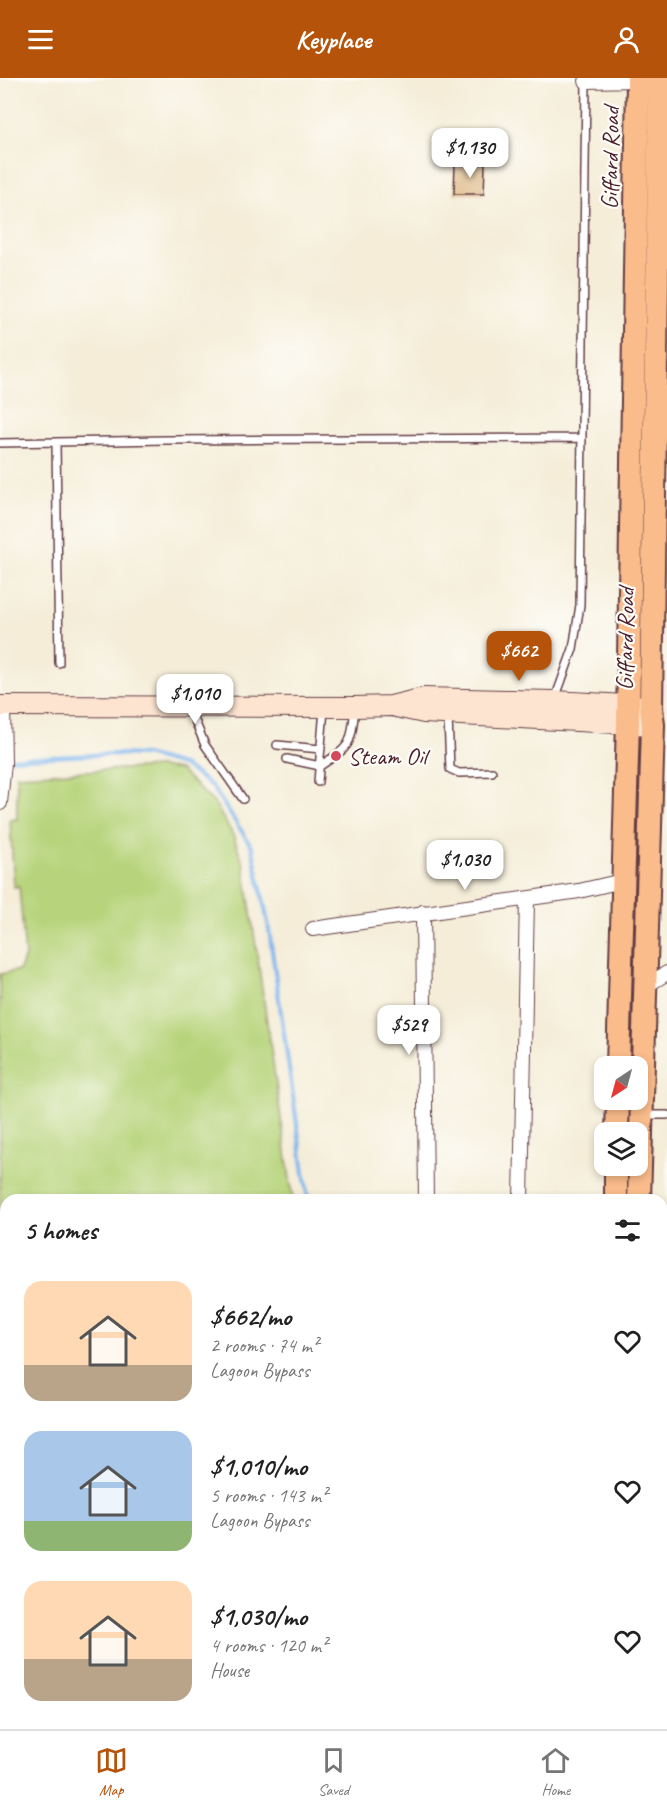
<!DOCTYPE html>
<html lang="en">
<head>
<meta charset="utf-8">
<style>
  :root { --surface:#fff; --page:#f2f2f2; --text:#222; --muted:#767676; --line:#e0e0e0; --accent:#b45309 }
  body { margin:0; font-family:Caveat,sans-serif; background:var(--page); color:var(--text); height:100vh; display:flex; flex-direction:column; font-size:22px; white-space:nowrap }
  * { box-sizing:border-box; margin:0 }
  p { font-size:20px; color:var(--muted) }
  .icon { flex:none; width:33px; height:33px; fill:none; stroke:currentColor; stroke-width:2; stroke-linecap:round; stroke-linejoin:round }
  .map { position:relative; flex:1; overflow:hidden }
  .side { position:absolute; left:0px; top:1116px; width:668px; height:536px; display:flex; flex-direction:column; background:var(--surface); border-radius:18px 18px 0 0; box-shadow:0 3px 9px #0003 }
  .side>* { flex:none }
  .needle { width:39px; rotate:216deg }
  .controls { position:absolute; left:594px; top:978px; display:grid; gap:12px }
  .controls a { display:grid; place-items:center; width:54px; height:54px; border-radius:12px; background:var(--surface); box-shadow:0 3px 9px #0003; font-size:30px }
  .price { position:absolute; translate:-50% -51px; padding:0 14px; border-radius:12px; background:#fff; color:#222; font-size:20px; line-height:39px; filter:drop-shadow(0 2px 3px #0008) }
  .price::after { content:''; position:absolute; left:50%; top:36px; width:18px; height:14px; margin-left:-9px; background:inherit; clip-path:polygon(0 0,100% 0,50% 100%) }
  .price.current { background:var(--accent); color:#fff }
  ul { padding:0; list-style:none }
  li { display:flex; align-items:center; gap:18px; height:150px; padding:0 24px }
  li span { display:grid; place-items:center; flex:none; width:168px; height:120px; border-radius:18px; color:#555 }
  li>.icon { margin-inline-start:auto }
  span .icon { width:72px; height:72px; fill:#fffc; stroke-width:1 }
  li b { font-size:26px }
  h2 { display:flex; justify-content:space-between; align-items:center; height:72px; padding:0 24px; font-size:26px }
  header { display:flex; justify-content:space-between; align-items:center; height:78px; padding:0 24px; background:var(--accent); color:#fff; font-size:27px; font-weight:700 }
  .tab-bar { display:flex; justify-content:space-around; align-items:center; height:84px; border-top:2px solid var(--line); background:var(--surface); font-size:16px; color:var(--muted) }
  .tab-bar a { display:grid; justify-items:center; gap:3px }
  .tab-bar .current { color:var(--accent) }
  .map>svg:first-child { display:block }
  .green { fill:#b7d47b; stroke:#807a53; stroke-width:1.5 }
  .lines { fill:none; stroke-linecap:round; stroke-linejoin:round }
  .stream { stroke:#7eb5ed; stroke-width:4 }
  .building { fill:#ddb785 }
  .lane-casing { stroke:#643e45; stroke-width:10 }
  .street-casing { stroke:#643e45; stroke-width:16 }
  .secondary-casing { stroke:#643e45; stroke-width:22 }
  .primary-casing { stroke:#643e45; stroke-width:26 }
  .lane { stroke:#fff; stroke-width:7 }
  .street { stroke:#fff; stroke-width:14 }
  .secondary { stroke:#fde4d1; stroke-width:20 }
  .primary { stroke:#fabc8b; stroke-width:22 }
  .poi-dot { fill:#d1495b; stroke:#fdfcf7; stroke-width:2 }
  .labels { text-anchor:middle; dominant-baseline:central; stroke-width:4.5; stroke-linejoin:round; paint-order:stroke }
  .street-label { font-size:24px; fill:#4a1f2b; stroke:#fdfcf7 }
  .poi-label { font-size:24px; fill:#4a1f2b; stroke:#fdfcf7; text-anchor:start }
</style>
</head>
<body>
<header><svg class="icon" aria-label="menu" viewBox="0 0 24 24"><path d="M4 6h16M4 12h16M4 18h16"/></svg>Keyplace<svg class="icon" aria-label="person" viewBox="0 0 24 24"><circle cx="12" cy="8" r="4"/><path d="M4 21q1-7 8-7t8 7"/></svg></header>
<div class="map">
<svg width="667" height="1651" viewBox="0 0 667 1651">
  <rect width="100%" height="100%" fill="#fdfcf7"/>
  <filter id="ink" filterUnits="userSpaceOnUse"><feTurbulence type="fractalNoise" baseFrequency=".0167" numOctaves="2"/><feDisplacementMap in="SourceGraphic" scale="12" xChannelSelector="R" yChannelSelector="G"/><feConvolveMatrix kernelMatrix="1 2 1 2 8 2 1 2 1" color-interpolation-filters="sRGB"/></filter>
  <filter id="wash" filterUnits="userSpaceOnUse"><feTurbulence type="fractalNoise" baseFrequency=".008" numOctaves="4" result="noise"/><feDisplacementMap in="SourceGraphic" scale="24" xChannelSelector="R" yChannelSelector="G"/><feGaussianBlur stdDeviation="1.35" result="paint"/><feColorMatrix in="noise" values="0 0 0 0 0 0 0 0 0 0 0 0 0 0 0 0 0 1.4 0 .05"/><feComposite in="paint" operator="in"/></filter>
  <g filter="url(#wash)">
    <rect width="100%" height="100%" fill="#f5edd8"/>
    <path class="green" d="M159,689L180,692L215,726L233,757L244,787L293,1122H6V1340L0,1338V896L20,892L25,878L19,808L14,809L10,742L17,741V697Z"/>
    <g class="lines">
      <path class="stream" d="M6,681L116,676L145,677L182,687L211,707L252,769L268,845L308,1122
        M382,1646L383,1651
        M452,1646L454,1651"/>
    </g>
    <g id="blocks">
      <path class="building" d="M475,86H485L484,116H454L455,87Z"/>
    </g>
  </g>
  <g filter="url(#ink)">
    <use href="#blocks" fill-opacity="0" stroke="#643e45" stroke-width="1.5"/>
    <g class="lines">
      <defs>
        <path id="lane" d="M56,364L59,585
          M0,365L166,362L582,360
          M555,621L573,571L580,527L586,3
          M190,631L205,667L243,721
          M448,639L450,691L459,695L492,694
          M277,667L321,671
          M287,681L320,688C352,667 350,669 355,631
          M318,704L324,631
          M644,1037H667
          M662,1627H667
          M642,1651L644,1646"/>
        <path id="street" d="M586,3L638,2
          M0,725L4,685L3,628
          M423,834L426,1122
          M313,851L579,813L622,803
          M644,909L667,895
          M521,1122L527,821
          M662,1556L667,1557
          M662,1567L667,1568
          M374,1646L375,1651"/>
        <path id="secondary" d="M0,628L355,629L391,628L424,620L554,623L644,628
          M396,629L424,635L653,647"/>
        <path id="primary" d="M618,988L628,644L638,0
          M617,1054L618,1022
          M616,1122V1088
          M639,1122L653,647L651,629L660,0
          M607,1646V1651
          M629,1651V1646"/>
      </defs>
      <use href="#lane" class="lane-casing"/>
      <use href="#street" class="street-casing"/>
      <use href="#secondary" class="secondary-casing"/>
      <use href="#primary" class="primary-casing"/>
      <use href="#lane" class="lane"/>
      <use href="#street" class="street"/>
      <use href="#secondary" class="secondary"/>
      <use href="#primary" class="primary"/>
    </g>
  </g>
  <circle class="poi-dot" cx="336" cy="678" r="6"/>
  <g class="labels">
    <g class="street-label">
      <text transform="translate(610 80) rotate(-89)">Giffard Road</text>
      <text transform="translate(625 561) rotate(-89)">Giffard Road</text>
    </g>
    <g class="poi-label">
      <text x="348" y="678">Steam Oil</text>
    </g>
  </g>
</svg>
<div class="controls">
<a><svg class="needle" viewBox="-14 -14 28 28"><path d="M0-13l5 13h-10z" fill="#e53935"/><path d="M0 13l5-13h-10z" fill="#767676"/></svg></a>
<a><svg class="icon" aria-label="layers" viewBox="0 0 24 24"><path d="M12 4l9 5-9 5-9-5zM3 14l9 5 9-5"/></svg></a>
</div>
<b class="price" style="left:470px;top:101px">$1,130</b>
<b class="price current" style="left:519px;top:604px">$662</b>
<b class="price" style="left:195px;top:647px">$1,010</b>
<b class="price" style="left:465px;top:813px">$1,030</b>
<b class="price" style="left:409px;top:978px">$529</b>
<section class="side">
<h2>5 homes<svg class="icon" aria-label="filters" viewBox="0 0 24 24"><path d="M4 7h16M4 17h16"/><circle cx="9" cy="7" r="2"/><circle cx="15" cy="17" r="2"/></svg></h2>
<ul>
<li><span style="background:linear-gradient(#ffd9b3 70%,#b9a48a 0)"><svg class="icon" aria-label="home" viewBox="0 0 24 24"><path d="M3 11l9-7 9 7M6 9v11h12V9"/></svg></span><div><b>$662/mo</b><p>2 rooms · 74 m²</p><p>Lagoon Bypass</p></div><svg class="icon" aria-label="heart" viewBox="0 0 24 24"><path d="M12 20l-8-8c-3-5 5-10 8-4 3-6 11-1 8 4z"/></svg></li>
<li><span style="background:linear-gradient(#a9c7e8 75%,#8fb573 0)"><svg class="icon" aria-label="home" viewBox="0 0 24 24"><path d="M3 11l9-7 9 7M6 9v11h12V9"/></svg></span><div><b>$1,010/mo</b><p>5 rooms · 143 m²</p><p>Lagoon Bypass</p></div><svg class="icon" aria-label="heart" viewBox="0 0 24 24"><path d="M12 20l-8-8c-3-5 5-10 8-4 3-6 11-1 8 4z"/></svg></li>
<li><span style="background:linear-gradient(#ffd9b3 65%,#b9a48a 0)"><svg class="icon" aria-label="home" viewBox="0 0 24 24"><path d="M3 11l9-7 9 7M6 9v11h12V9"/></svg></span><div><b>$1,030/mo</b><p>4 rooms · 120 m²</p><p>House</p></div><svg class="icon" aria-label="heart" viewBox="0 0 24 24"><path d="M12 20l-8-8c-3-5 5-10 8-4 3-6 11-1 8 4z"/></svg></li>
</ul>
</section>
</div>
<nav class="tab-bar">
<a class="current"><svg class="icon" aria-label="map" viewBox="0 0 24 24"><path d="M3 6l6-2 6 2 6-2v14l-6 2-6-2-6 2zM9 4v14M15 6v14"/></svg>Map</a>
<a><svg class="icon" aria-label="saved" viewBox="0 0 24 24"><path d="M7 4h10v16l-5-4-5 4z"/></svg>Saved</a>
<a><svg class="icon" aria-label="home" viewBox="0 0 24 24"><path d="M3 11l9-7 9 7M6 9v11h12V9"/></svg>Home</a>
</nav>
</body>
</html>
